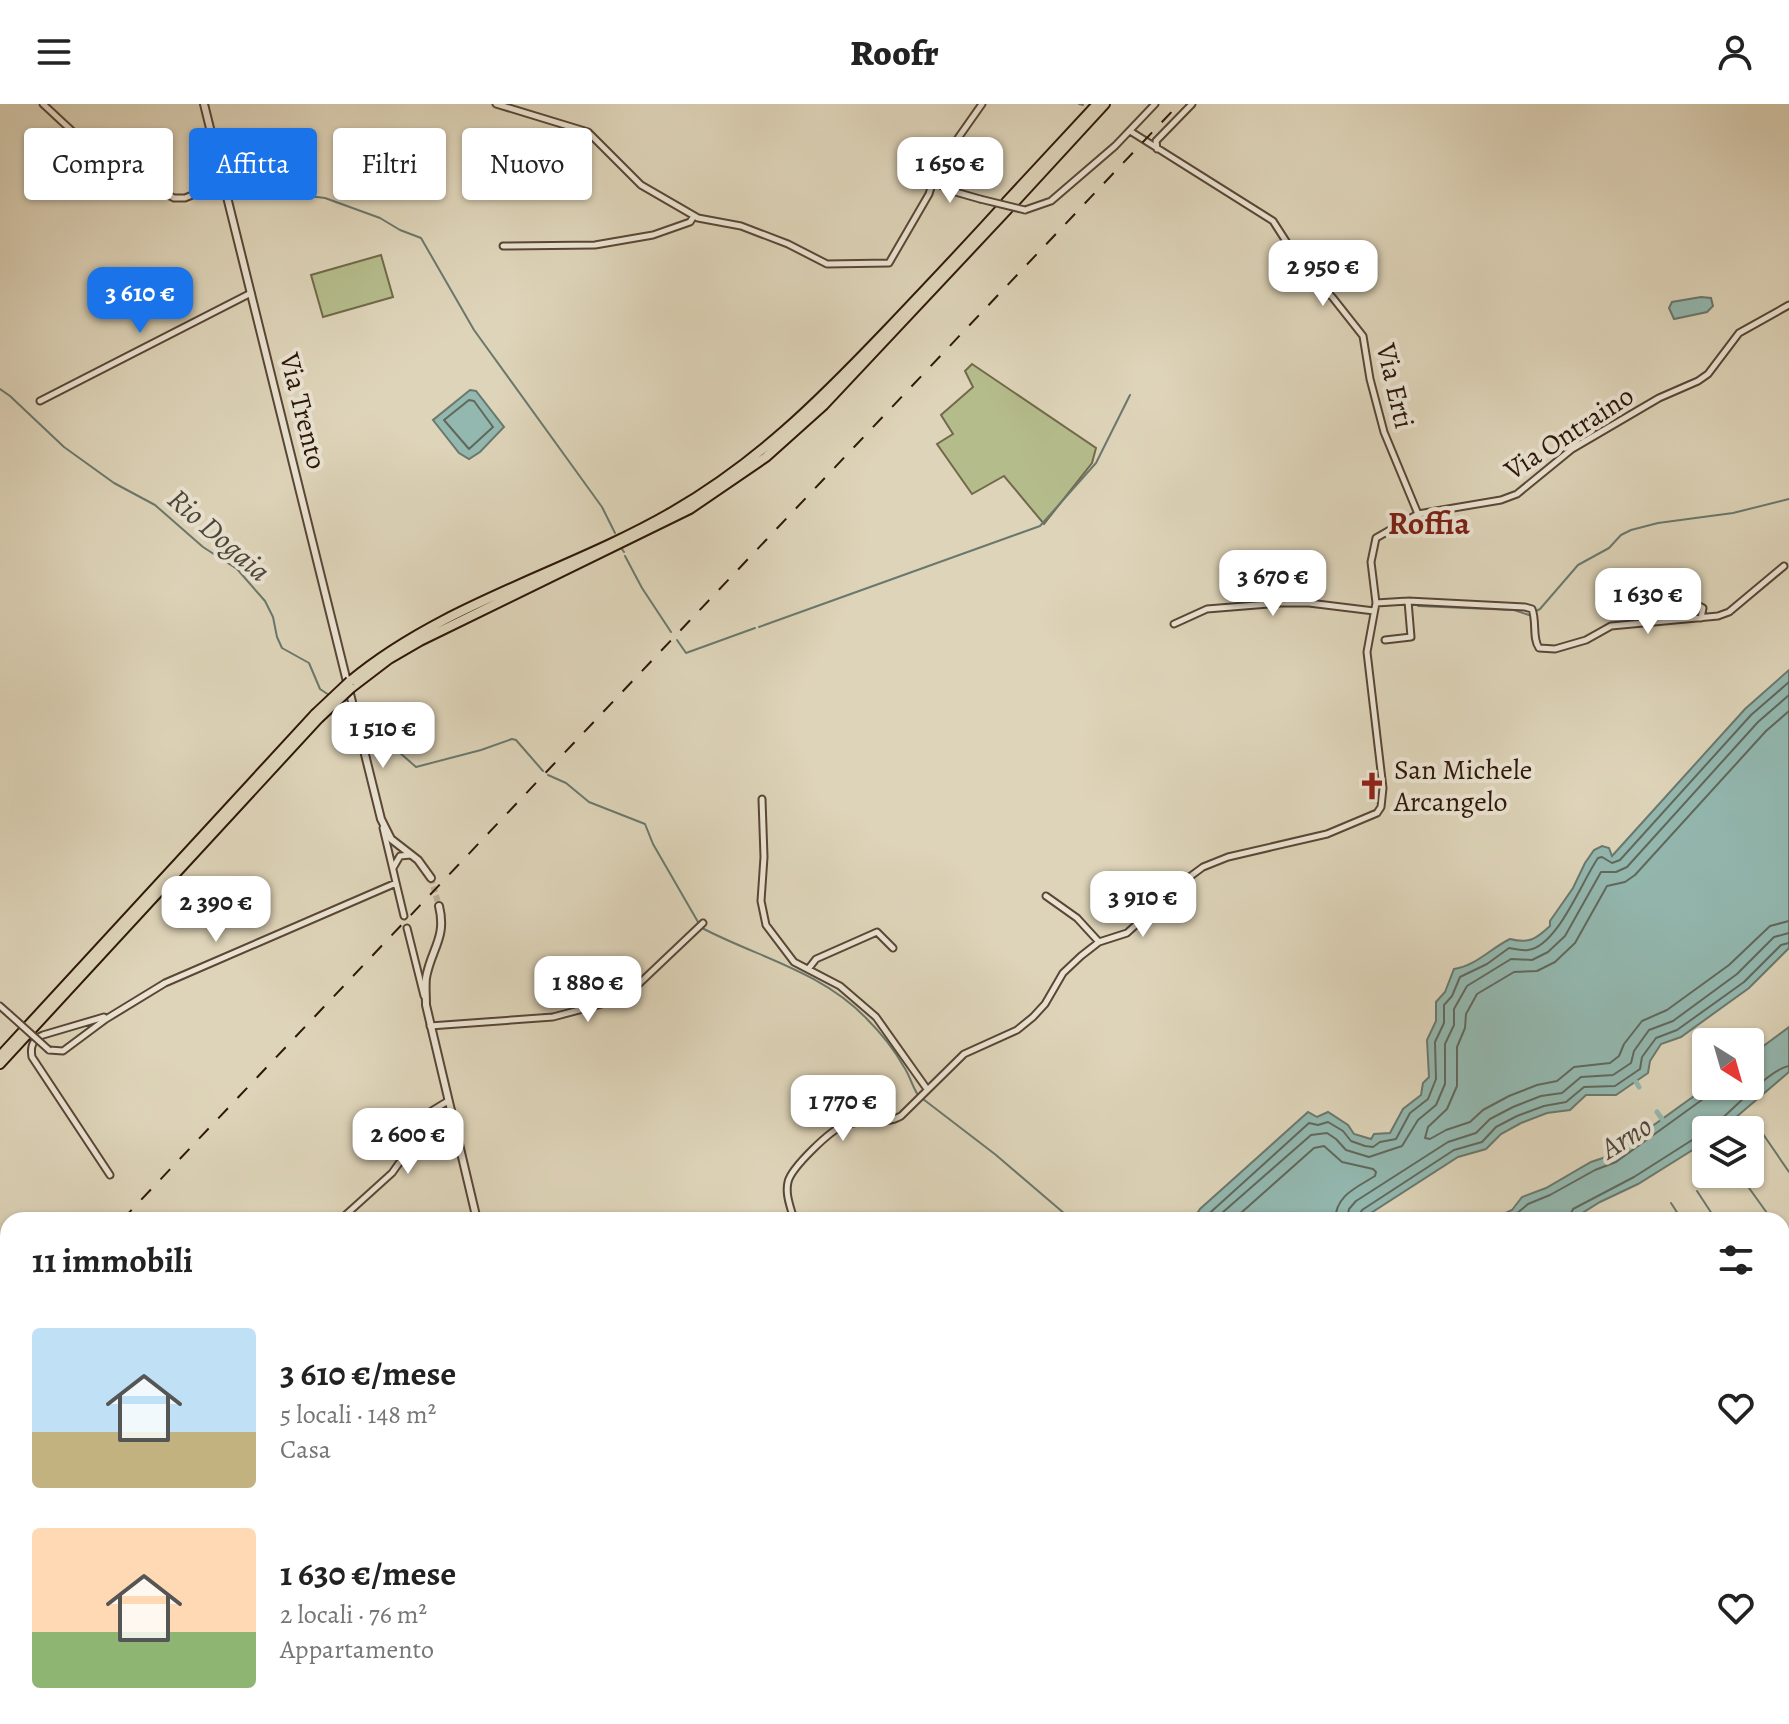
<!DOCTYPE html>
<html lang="it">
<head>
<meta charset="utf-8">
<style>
  :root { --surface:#fff; --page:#f2f2f2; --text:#222; --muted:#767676; --accent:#1a73e8 }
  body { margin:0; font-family:Alegreya,serif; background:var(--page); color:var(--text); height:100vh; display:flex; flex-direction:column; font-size:30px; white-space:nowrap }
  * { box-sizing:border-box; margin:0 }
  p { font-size:26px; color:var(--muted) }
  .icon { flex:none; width:44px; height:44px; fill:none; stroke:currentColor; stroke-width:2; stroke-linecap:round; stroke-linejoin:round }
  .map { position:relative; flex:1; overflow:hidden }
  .sheet { position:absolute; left:0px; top:1108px; width:1790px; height:512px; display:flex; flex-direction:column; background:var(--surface); border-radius:24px 24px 0 0; box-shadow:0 2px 6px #0004 }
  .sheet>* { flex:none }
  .guide { position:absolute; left:24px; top:24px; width:800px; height:72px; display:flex; gap:16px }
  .needle { width:52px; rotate:143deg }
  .fabs { position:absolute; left:1692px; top:924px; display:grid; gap:16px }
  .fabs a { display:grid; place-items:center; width:72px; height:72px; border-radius:8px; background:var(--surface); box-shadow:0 2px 6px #0004; font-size:40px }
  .price { position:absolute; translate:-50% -68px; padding:0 18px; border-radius:16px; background:#fff; color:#222; font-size:26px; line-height:52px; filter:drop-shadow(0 2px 4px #0008) }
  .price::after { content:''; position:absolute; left:50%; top:48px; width:24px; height:18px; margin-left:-12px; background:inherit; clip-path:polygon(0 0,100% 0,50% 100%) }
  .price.on { background:var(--accent); color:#fff }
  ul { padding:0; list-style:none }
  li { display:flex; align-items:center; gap:24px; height:200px; padding:0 32px }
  li span { display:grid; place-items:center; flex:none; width:224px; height:160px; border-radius:8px; color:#555 }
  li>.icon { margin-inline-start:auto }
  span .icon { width:96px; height:96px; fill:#fffc; stroke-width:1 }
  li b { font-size:34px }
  h2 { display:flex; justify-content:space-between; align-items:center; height:96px; padding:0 32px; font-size:34px }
  .pill { padding:0 28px; border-radius:8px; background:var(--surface); box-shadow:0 2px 6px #0004; font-size:28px; line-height:72px }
  .pill.on { background:var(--accent); color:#fff }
  header { display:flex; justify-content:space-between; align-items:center; height:104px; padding:0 32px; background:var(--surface); font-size:36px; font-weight:800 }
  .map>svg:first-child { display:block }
  .green { fill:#b5bc8c; stroke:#716a4a; stroke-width:2 }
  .water { fill:#93b8b0; stroke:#6a786d; stroke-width:2 }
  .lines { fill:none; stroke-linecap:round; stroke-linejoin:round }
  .shore { stroke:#60685c; stroke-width:2 }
  .stream { stroke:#6a786d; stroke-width:2 }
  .canal { stroke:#93b8b0; stroke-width:5 }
  .tertiary-tunnel { stroke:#bbae96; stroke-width:6; stroke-dasharray:6 3; stroke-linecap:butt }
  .minor-casing { stroke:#594635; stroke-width:9 }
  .tertiary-casing { stroke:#594635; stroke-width:10 }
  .primary-casing { stroke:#2d1709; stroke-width:11 }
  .trunk-casing { stroke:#2d1709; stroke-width:12 }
  .minor { stroke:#eae3d2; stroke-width:5 }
  .tertiary { stroke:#eae3d2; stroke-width:6 }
  .primary { stroke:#ded4b9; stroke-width:7 }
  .trunk { stroke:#ded4b9; stroke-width:8 }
  .rail { stroke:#2d1709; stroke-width:2; stroke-dasharray:14 14; stroke-linecap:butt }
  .minor-bridge-casing { stroke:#594635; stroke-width:9; stroke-linecap:butt }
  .trunk-bridge-casing { stroke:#2d1709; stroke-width:12; stroke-linecap:butt }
  .minor-bridge { stroke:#eae3d2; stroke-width:5 }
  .trunk-bridge { stroke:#ded4b9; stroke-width:8 }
  .labels { text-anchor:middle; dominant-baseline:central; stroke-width:8; stroke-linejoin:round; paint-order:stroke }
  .street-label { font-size:28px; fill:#2d1709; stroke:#eae3d2 }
  .poi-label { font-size:28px; fill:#2d1709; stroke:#eae3d2; text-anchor:start }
  .water-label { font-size:30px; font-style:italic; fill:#4c473b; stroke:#eae3d2 }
  .quarter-label { font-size:32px; font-weight:bold; fill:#7a1f14; stroke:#eae3d2 }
</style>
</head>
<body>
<header><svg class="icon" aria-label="menu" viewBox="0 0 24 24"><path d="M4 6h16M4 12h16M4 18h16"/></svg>Roofr<svg class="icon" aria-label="person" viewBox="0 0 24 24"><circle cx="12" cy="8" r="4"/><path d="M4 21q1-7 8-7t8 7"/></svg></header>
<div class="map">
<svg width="1789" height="1620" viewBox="0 0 1789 1620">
  <rect width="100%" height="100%" fill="#ded4b9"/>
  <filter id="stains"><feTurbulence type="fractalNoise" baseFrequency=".0025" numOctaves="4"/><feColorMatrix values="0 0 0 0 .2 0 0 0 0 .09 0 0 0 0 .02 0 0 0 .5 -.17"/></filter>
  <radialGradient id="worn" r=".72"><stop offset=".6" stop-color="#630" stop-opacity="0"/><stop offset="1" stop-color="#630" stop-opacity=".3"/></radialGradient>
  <path class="green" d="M381,151L393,193L323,213L311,171Z
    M972,260L1096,344L1092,359L1044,420L1004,372L972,390L937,340L953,330L941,311L973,283L965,267Z"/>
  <path class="water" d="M1701,193L1711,194L1713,202L1707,208L1674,215L1669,204L1672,198Z
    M470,286L476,287L504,323L480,348L469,355L459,349L433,316Z
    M1789,566V844L1749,884L1681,933L1661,940L1650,957L1648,969L1616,991H1586L1570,1006L1547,1009L1521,1019L1501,1030L1486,1045L1458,1053L1360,1116H1193L1200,1105L1308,1008L1317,1013L1328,1008L1348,1021L1354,1030L1371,1035L1374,1030L1390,1029L1403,1005L1421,991L1423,979L1429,973L1427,936L1436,917V898L1445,888L1454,865C1476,862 1491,844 1510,835C1529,840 1536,835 1550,822V817L1573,784L1585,759L1594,746L1602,742L1609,744L1612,752L1745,605Z
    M1789,923V968L1721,1026H1706V1037L1699,1042L1638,1080L1600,1098L1571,1116H1491L1512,1106L1522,1093L1546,1084L1591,1058L1612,1051L1708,982H1750V952Z
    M904,1612H965L959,1620H898Z"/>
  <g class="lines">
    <path class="shore" d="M469,296L474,297L493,323L469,345L444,316Z
      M1789,607L1766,627L1635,771L1625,778L1607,782L1575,839L1555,858L1537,867L1514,868L1477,890L1466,910L1465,924L1457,943V982L1447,1005L1428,1023L1425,1034L1430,1035L1446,1026L1470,1018L1483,1006L1509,992L1537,981L1557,977L1574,963L1610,959L1619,952L1624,940L1642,917L1667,906L1729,861L1770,822L1789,817
      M1717,1026L1719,1017C1735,1004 1770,965 1789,962
      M1202,1116L1309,1019L1318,1021L1328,1018L1343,1027L1351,1037L1365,1042L1373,1043L1380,1038L1396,1035L1410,1009L1428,995L1436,975L1435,938L1444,919V901L1452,892L1460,873L1487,860L1509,844C1515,845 1522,847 1528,846C1557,843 1582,777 1598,754L1602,753L1612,759L1620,756L1751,611L1789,578
      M1214,1116L1311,1031L1327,1029L1336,1035L1346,1046L1369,1053L1402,1042L1418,1016L1436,1001L1445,980V940L1454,921V905L1467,882L1511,855L1532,856L1548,848L1565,832L1601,768H1616L1627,763L1758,618L1789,591
      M1233,1116L1314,1044L1324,1042L1342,1058L1373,1065L1376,1068L1375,1072C1356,1084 1336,1091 1335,1116
      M1347,1116L1349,1105L1356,1097L1448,1038L1476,1029L1490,1015L1513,1003L1541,992L1562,989L1581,973L1613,971L1631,959L1634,947L1649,926L1673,917L1737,870L1774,833L1789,829
      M1357,1116L1362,1106L1454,1046L1482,1038L1496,1023L1517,1012L1544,1002L1566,998L1584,983L1615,982L1640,965L1642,953L1656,934L1677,926L1744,878L1781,841L1789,839
      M1509,1116L1528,1100L1550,1091L1595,1066L1616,1058L1710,990L1714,982
      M1568,1116L1573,1105L1634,1073L1700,1031H1706"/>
    <path class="stream" d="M1079,0L1083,1
      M229,82L325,94L380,114L400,126L421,134L474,226L602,403L615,429
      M0,285L10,292L64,343L114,379L155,401L203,443L237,465L265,497L273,513L277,533L282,544L309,559L320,585L329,591
      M622,445L624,448
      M625,452L642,484L671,528
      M1418,502L1514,506L1529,511L1540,505L1578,461L1609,444L1621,431L1631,426L1658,419L1733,409L1789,395
      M759,523L1040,422L1096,359L1130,291
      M677,536L686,549L755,524
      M340,600L351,607
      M357,611L416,663L481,646L512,635L516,636L543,667
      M548,671L566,679L589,698L645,720L653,740L698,818
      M702,824C757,853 821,867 866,914C880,928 894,945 904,963C910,972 912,982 918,991
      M923,995L996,1051L1072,1116
      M1763,1030L1789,1068
      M1739,1070L1772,1116
      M1697,1087L1716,1116
      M1671,1099L1682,1116
      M1782,1130L1789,1140
      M1782,1275L1789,1284
      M1782,1344L1789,1352
      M1782,1379L1789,1371
      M1782,1521L1789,1527
      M1779,1620L1780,1612"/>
    <path class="canal" d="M1636,978L1639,983
      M1657,1008L1662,1015"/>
    <path class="tertiary-tunnel" d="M431,774L439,802"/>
    <defs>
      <path id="minor" d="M43,0L85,39L143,78L174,94H185L224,78
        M496,0L588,28L641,81L698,114L741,122L788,140L827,160L889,159L929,90L937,64L982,0
        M1130,27L1273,117L1300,159L1333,194L1363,232L1370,275L1384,328L1418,410
        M1157,45L1156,37L1192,0
        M933,77L952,87L980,95
        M1025,106L1051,97L1115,42L1155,0
        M503,142L595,141L653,131L690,118L694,112
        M40,297L251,189
        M1690,497L1703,504L1701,514
        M1376,499L1408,497L1525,503L1532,505C1537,518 1532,534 1539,544L1555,545L1586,536L1611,522L1718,512L1729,508L1784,462
        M1656,517L1662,493L1665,491
        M1174,520L1207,505L1280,499H1309L1374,507
        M1385,536L1411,533L1408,497
        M762,695L764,753L761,797L766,821L794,858L840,882L876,913L927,985
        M383,724L404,812
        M393,764L400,752L411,751
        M1046,792L1077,814L1099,838
        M407,824L424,892
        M809,864L816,855L877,828L893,844
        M0,902L9,910
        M104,913L43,931C33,935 30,942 32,953L110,1071
        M430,922L553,913L624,894L703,819
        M49,946L63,947L106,915L165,879L396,779
        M340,1116L392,1069L412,1041L425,1011L448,997
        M794,1116C791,1104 785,1091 788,1078C791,1064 831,1025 845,1021C863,1014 884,1022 901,1012L964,950L1017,926L1033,913L1045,900L1063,869L1081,852L1099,838L1127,829L1184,777L1203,763L1228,753L1327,730L1377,709L1381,703L1383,684L1367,548L1376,499L1371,458L1376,434L1418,410L1501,396L1517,390L1572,345L1659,294L1698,277L1708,270L1739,229L1789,201
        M0,1265L8,1261
        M225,1612L230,1620
        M641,1612L645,1620
        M430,1620L436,1612
        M1021,1620L1028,1612
        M1389,1620L1396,1612"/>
      <path id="tertiary" d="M204,0L381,715L391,735L418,756L431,774
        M439,802C447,834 431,845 426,874C425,882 426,892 426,901L477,1116
        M1782,1525L1787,1537L1783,1620
        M102,1620L108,1612"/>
      <path id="primary" d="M1782,1261L1789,1257
        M1312,1620L1317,1612"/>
      <path id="trunk" d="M1006,98L1097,0
        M1013,100L1105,0
        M350,577C444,499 568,468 672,408C758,358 817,299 885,228C924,187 963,146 1001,104
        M351,584L389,555L420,537L690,405L766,353L824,301L1008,105
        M0,952L315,610
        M0,960L319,614"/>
    </defs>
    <use href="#minor" class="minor-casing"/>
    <use href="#tertiary" class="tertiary-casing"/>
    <use href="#primary" class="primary-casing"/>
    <use href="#trunk" class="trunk-casing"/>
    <use href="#minor" class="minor"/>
    <use href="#tertiary" class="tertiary"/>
    <use href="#primary" class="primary"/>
    <use href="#trunk" class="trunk"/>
    <path class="rail" d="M122,1116L1179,0
      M0,1245L8,1236"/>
    <defs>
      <path id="minor-bridge" d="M980,95L1025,106
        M9,910L49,946"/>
      <path id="trunk-bridge" d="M315,610L350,577
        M319,614L351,584"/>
    </defs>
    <use href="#minor-bridge" class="minor-bridge-casing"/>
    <use href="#trunk-bridge" class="trunk-bridge-casing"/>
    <use href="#minor-bridge" class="minor-bridge"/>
    <use href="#trunk-bridge" class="trunk-bridge"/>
  </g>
  <defs>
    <symbol id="church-bare" viewBox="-9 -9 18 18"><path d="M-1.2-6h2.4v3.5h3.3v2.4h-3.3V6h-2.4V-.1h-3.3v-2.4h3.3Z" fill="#8f2418" stroke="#eae3d2" stroke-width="2.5" paint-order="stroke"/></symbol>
  </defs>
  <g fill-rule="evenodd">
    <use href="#church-bare" x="1352" y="662" width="40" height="40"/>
  </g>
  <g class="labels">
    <g class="street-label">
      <text transform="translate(1395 282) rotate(77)">Via Erti</text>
      <text transform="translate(303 307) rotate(76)">Via Trento</text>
      <text transform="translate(1569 329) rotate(-33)">Via Ontraino</text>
    </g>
    <g class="poi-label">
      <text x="1394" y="666">San Michele<tspan x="1394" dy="32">Arcangelo</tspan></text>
    </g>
    <g class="water-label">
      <text transform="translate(219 431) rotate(41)">Rio Dogaia</text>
      <text transform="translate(1626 1033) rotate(-32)">Arno</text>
    </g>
    <g class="quarter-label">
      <text x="1429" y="419">Roffia</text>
    </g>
  </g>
  <rect width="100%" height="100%" filter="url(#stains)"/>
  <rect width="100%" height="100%" fill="url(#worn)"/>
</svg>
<div class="fabs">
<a><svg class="needle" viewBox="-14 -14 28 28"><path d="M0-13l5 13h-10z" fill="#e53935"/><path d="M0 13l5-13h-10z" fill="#767676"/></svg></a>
<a><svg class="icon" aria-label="layers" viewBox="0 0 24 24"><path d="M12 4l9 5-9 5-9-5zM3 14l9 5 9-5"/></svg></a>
</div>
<b class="price" style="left:950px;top:101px">1 650 €</b>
<b class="price" style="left:1323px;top:204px">2 950 €</b>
<b class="price on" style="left:140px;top:231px">3 610 €</b>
<b class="price" style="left:1273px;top:514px">3 670 €</b>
<b class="price" style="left:1648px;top:532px">1 630 €</b>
<b class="price" style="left:383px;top:666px">1 510 €</b>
<b class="price" style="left:1143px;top:835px">3 910 €</b>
<b class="price" style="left:216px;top:840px">2 390 €</b>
<b class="price" style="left:588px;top:920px">1 880 €</b>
<b class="price" style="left:843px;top:1039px">1 770 €</b>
<b class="price" style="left:408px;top:1072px">2 600 €</b>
<div class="guide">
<a class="pill">Compra</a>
<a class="pill on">Affitta</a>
<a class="pill">Filtri</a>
<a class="pill">Nuovo</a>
</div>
<section class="sheet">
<h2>11 immobili<svg class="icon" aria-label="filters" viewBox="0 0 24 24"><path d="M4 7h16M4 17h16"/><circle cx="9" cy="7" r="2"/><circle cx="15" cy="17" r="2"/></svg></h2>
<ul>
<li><span style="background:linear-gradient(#bfe0f5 65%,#c2b280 0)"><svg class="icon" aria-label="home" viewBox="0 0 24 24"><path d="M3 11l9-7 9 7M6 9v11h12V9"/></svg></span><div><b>3 610 €/mese</b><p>5 locali · 148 m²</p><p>Casa</p></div><svg class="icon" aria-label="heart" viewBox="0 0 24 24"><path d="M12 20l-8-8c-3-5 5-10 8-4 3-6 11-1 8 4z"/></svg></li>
<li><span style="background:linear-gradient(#ffd9b3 65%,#8fb573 0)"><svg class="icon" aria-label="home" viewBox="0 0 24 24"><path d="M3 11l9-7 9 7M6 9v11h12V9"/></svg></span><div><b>1 630 €/mese</b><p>2 locali · 76 m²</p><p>Appartamento</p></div><svg class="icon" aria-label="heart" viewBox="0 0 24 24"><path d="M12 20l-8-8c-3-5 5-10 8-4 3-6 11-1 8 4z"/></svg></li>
</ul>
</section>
</div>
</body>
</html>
